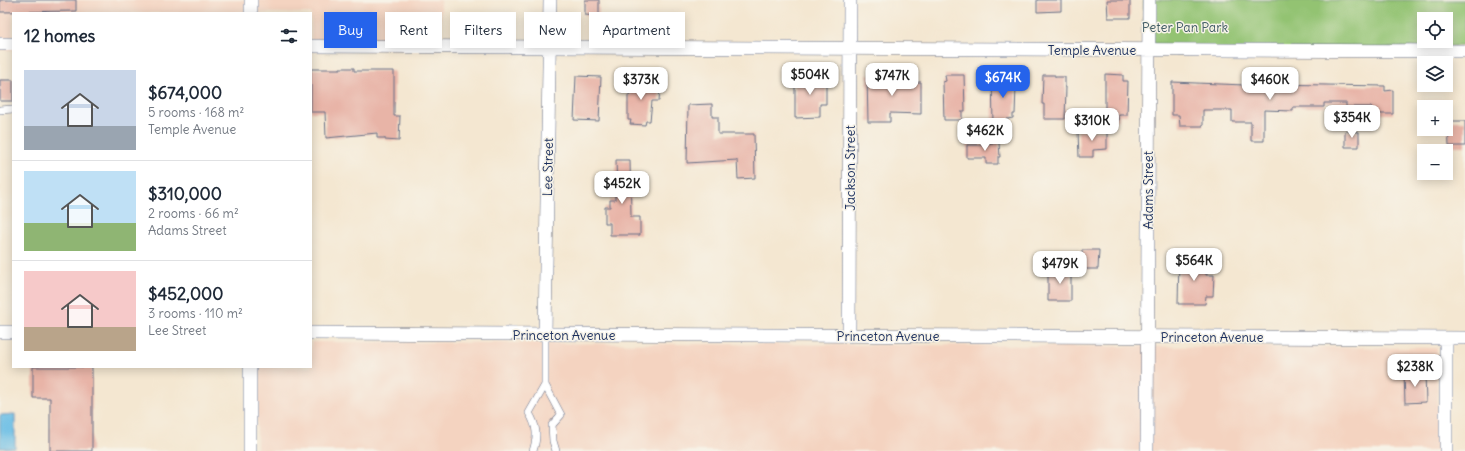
<!DOCTYPE html>
<html lang="en">
<head>
<meta charset="utf-8">
<style>
  :root { --surface:#fff; --page:#f2f2f3; --text:#1f2937; --muted:#747a83; --line:#e0e1e3; --accent:#2563eb }
  body { margin:0; font-family:Delius,sans-serif; background:var(--page); color:var(--text); height:100vh; display:flex; flex-direction:column; font-size:15px; white-space:nowrap }
  * { box-sizing:border-box; margin:0 }
  p { font-size:13px; color:var(--muted) }
  .icon { flex:none; width:22px; height:22px; fill:none; stroke:currentColor; stroke-width:2; stroke-linecap:round; stroke-linejoin:round }
  .map { position:relative; flex:1; overflow:hidden }
  .drawer { position:absolute; left:12px; top:12px; width:300px; height:356px; display:flex; flex-direction:column; background:var(--surface); border-radius:0px; box-shadow:0 2px 10px #0003 }
  .drawer>* { flex:none }
  .guide { position:absolute; left:324px; top:12px; width:380px; height:36px; display:flex; gap:8px }
  .tools { position:absolute; left:1417px; top:12px; display:grid; gap:8px }
  .tools a { display:grid; place-items:center; width:36px; height:36px; border-radius:0px; background:var(--surface); box-shadow:0 2px 10px #0003; font-size:20px }
  .price { position:absolute; translate:-50% -34px; padding:0 9px; border-radius:8px; background:#fff; color:#222; font-size:13px; line-height:26px; filter:drop-shadow(0 1px 2px #0008) }
  .price::after { content:''; position:absolute; left:50%; top:24px; width:12px; height:9px; margin-left:-6px; background:inherit; clip-path:polygon(0 0,100% 0,50% 100%) }
  .price.selected { background:var(--accent); color:#fff }
  ul { padding:0; list-style:none }
  li { display:flex; align-items:center; gap:12px; height:100px; padding:0 12px }
  li+li { border-top:1px solid var(--line) }
  li span { display:grid; place-items:center; flex:none; width:112px; height:80px; border-radius:0px; color:#555 }
  li>.icon { margin-inline-start:auto }
  span .icon { width:48px; height:48px; fill:#fffc; stroke-width:1 }
  li b { font-size:17px }
  h2 { display:flex; justify-content:space-between; align-items:center; height:48px; padding:0 12px; font-size:17px }
  .pill { padding:0 14px; border-radius:0px; background:var(--surface); box-shadow:0 2px 10px #0003; font-size:14px; line-height:36px }
  .pill.selected { background:var(--accent); color:#fff }
  .map>svg:first-child { display:block }
  .built { fill:#f4d3c0 }
  .green { fill:#93c372; stroke:#577968; fill-rule:evenodd }
  .water { fill:#69bde5; stroke:#4276a2 }
  .building { fill:#e8b4a7 }
  .lines { fill:none; stroke-linecap:round; stroke-linejoin:round }
  .service-casing { stroke:#676f86; stroke-width:8 }
  .minor-casing { stroke:#676f86; stroke-width:14 }
  .service { stroke:#fff; stroke-width:7 }
  .minor { stroke:#fff; stroke-width:13 }
  .labels { text-anchor:middle; dominant-baseline:central; stroke-width:3; stroke-linejoin:round; paint-order:stroke }
  .park-label { font-size:13px; fill:#3f5b64; stroke:#f7f3e8 }
  .street-label { font-size:13px; fill:#1b2f5e; stroke:#f7f3e8 }
</style>
</head>
<body>
<div class="map">
<svg width="1465" height="451" viewBox="0 0 1465 451">
  <rect width="100%" height="100%" fill="#f7f3e8"/>
  <filter id="ink" filterUnits="userSpaceOnUse"><feTurbulence type="fractalNoise" baseFrequency=".025" numOctaves="2"/><feDisplacementMap in="SourceGraphic" scale="8" xChannelSelector="R" yChannelSelector="G"/><feConvolveMatrix kernelMatrix="1 2 1 2 8 2 1 2 1" color-interpolation-filters="sRGB"/></filter>
  <filter id="wash" filterUnits="userSpaceOnUse"><feTurbulence type="fractalNoise" baseFrequency=".012" numOctaves="4" result="noise"/><feDisplacementMap in="SourceGraphic" scale="16" xChannelSelector="R" yChannelSelector="G"/><feGaussianBlur stdDeviation="0.9" result="paint"/><feColorMatrix in="noise" values="0 0 0 0 0 0 0 0 0 0 0 0 0 0 0 0 0 1.4 0 .05"/><feComposite in="paint" operator="in"/></filter>
  <g filter="url(#wash)">
    <rect width="100%" height="100%" fill="#f4e7d1"/>
    <path class="built" d="M0,0H441V48H311V13H13V50H0Z
      M311,342L1437,348L1438,451H257V367H311Z"/>
    <path class="green" d="M1144,0H1465V46L1144,55ZM1424,19H1446V41H1424Z"/>
    <path class="water" d="M15,414V448H0V415Z"/>
    <g id="blocks">
      <path class="building" d="M0,0H76V11L0,12Z
        M585,0H599V16L585,15Z
        M1037,0H1061V11L1037,12Z
        M1107,0H1130V18H1108Z
        M340,68H354V71H394V116H400L399,141L385,140V138H377V133L326,138L325,112H311V69H340Z
        M817,72V80H826V104H820V117L795,118V79H804V73Z
        M1105,74L1123,75V81H1128L1127,115H1119V120H1105Z
        M867,75L914,76V82H921V114L890,113V122H868Z
        M945,75H964L965,111H962V120H944L943,82L946,81Z
        M992,75H1005V78L1014,77L1015,87H1016L1015,114H1013V118L1007,119V124H993Z
        M1043,75H1055V77H1065V87H1066L1065,119H1044V104H1042Z
        M576,76L601,77L599,121L574,120Z
        M630,79L652,80L651,87H660L659,101H652L650,121H646L645,125L630,124L631,120H628V95H630Z
        M0,80H13V101H0Z
        M1172,82L1268,86V84L1385,86V91L1393,90V114H1372V107H1346V103H1324V107H1293V111L1264,110V141H1251V122H1232V110H1203V126H1180L1179,115H1172Z
        M712,104V117H718V134H754L755,178L738,179L737,160L687,163L688,105Z
        M1448,121H1465V146H1449Z
        M1078,131H1107V149L1093,150V157H1079Z
        M1345,131L1359,132V147H1345Z
        M985,143H999L1000,157H998V164H986V158H967V145H985Z
        M616,160H630L631,217H640V235H610V223H605V207H610V200H615V192H617Z
        M1082,250H1099L1098,269H1082Z
        M1179,258H1206V275H1214L1213,296H1206L1205,304H1178Z
        M1071,268V301H1048V269Z
        M33,367H92V451H50V398H33Z
        M1404,372H1416V375L1425,374L1426,402L1405,403Z"/>
    </g>
  </g>
  <g filter="url(#ink)">
    <use href="#blocks" fill-opacity="0" stroke="#676f86" stroke-width="1"/>
    <g class="lines">
      <defs>
        <path id="service" d="M0,110L13,109
          M545,334V385L561,415L552,425L553,441L556,451
          M533,451C538,436 537,426 529,413L545,385"/>
        <path id="minor" d="M251,13V0
          M0,44H13
          M311,46L1465,51
          M0,332H13
          M311,333L1465,338
          M545,334L550,0
          M849,336L850,0
          M1446,338V451
          M250,451V367
          M1147,451L1149,0"/>
      </defs>
      <use href="#service" class="service-casing"/>
      <use href="#minor" class="minor-casing"/>
      <use href="#service" class="service"/>
      <use href="#minor" class="minor"/>
    </g>
  </g>
  <g class="labels">
    <g class="park-label">
      <text x="1185" y="27">Peter Pan Park</text>
    </g>
    <g class="street-label">
      <text x="1092" y="50">Temple Avenue</text>
      <text transform="translate(548 167) rotate(-89)">Lee Street</text>
      <text transform="translate(850 168) rotate(-90)">Jackson Street</text>
      <text transform="translate(1148 190) rotate(-90)">Adams Street</text>
      <text x="564" y="335">Princeton Avenue</text>
      <text x="888" y="336">Princeton Avenue</text>
      <text x="1212" y="337">Princeton Avenue</text>
    </g>
  </g>
</svg>
<div class="tools">
<a><svg class="icon" aria-label="locate" viewBox="0 0 24 24"><circle cx="12" cy="12" r="6"/><path d="M12 2v4M12 18v4M2 12h4M18 12h4"/></svg></a>
<a><svg class="icon" aria-label="layers" viewBox="0 0 24 24"><path d="M12 4l9 5-9 5-9-5zM3 14l9 5 9-5"/></svg></a>
<a>+</a>
<a>−</a>
</div>
<b class="price" style="left:810px;top:96px">$504K</b>
<b class="price" style="left:892px;top:97px">$747K</b>
<b class="price selected" style="left:1003px;top:99px">$674K</b>
<b class="price" style="left:641px;top:101px">$373K</b>
<b class="price" style="left:1270px;top:101px">$460K</b>
<b class="price" style="left:1352px;top:139px">$354K</b>
<b class="price" style="left:1092px;top:142px">$310K</b>
<b class="price" style="left:985px;top:152px">$462K</b>
<b class="price" style="left:622px;top:205px">$452K</b>
<b class="price" style="left:1194px;top:282px">$564K</b>
<b class="price" style="left:1060px;top:285px">$479K</b>
<b class="price" style="left:1415px;top:388px">$238K</b>
<div class="guide">
<a class="pill selected">Buy</a>
<a class="pill">Rent</a>
<a class="pill">Filters</a>
<a class="pill">New</a>
<a class="pill">Apartment</a>
</div>
<section class="drawer">
<h2>12 homes<svg class="icon" aria-label="filters" viewBox="0 0 24 24"><path d="M4 7h16M4 17h16"/><circle cx="9" cy="7" r="2"/><circle cx="15" cy="17" r="2"/></svg></h2>
<ul>
<li><span style="background:linear-gradient(#c9d6e8 70%,#9aa5b1 0)"><svg class="icon" aria-label="home" viewBox="0 0 24 24"><path d="M3 11l9-7 9 7M6 9v11h12V9"/></svg></span><div><b>$674,000</b><p>5 rooms · 168 m²</p><p>Temple Avenue</p></div></li>
<li><span style="background:linear-gradient(#bfe0f5 65%,#8fb573 0)"><svg class="icon" aria-label="home" viewBox="0 0 24 24"><path d="M3 11l9-7 9 7M6 9v11h12V9"/></svg></span><div><b>$310,000</b><p>2 rooms · 66 m²</p><p>Adams Street</p></div></li>
<li><span style="background:linear-gradient(#f6c9c9 70%,#b9a48a 0)"><svg class="icon" aria-label="home" viewBox="0 0 24 24"><path d="M3 11l9-7 9 7M6 9v11h12V9"/></svg></span><div><b>$452,000</b><p>3 rooms · 110 m²</p><p>Lee Street</p></div></li>
</ul>
</section>
</div>
</body>
</html>
